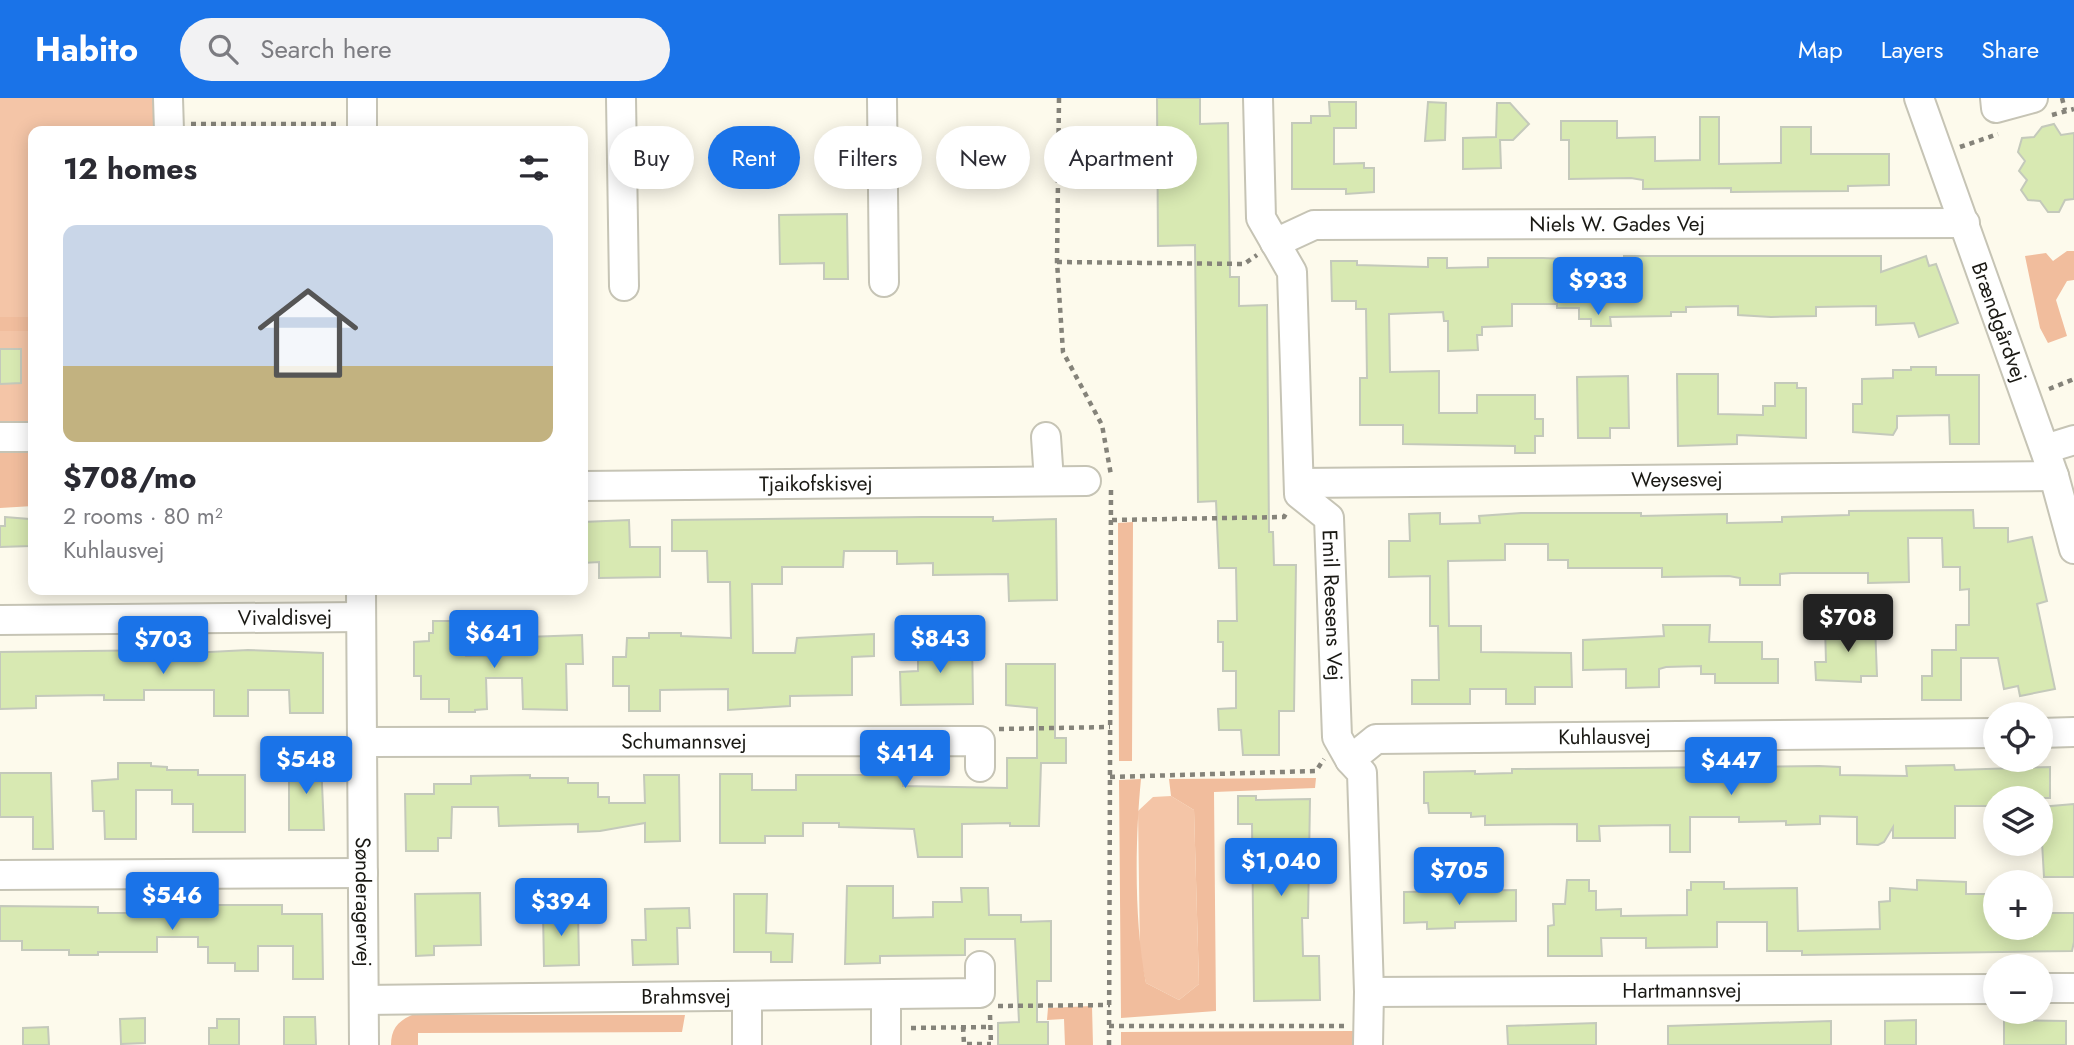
<!DOCTYPE html>
<html lang="en">
<head>
<meta charset="utf-8">
<style>
  :root { --surface:#fff; --page:#f2f2f3; --text:#2b2b33; --muted:#7c7c81; --accent:#1a73e8 }
  body { margin:0; font-family:Jost,sans-serif; background:var(--page); color:var(--text); height:100vh; display:flex; flex-direction:column; font-size:26px; white-space:nowrap }
  * { box-sizing:border-box; margin:0 }
  p { font-size:23px; color:var(--muted) }
  .icon { flex:none; width:38px; height:38px; fill:none; stroke:currentColor; stroke-width:2; stroke-linecap:round; stroke-linejoin:round }
  .map { position:relative; flex:1; overflow:hidden }
  .drawer { position:absolute; left:28px; top:28px; width:560px; height:469px; display:flex; flex-direction:column; background:var(--surface); border-radius:14px; box-shadow:0 4px 18px #0003 }
  .drawer>* { flex:none }
  .guide { position:absolute; left:609px; top:28px; width:665px; height:63px; display:flex; gap:14px }
  .fabs { position:absolute; left:1983px; top:604px; display:grid; gap:14px }
  .fabs a { display:grid; place-items:center; width:70px; height:70px; border-radius:50%; background:var(--surface); box-shadow:0 4px 18px #0003; font-size:35px }
  .price { position:absolute; translate:-50% -60px; padding:0 16px; border-radius:7px; background:var(--accent); color:#fff; font-size:23px; line-height:46px; filter:drop-shadow(0 2px 4px #0008) }
  .price::after { content:''; position:absolute; left:50%; top:42px; width:21px; height:16px; margin-left:-10px; background:inherit; clip-path:polygon(0 0,100% 0,50% 100%) }
  .price.active { background:#222; color:#fff }
  ul { padding:0; list-style:none }
  li { display:grid; align-content:center; gap:14px; height:371px; padding:0 35px }
  li span { display:grid; place-items:center; height:217px; border-radius:14px; color:#555 }
  li>.icon { margin-inline-start:auto }
  span .icon { width:126px; height:126px; fill:#fffc; stroke-width:1 }
  li b { font-size:30px }
  h2 { display:flex; justify-content:space-between; align-items:center; height:84px; padding:0 35px; font-size:30px }
  .chip { padding:0 24px; border-radius:32px; background:var(--surface); box-shadow:0 4px 18px #0003; font-size:24px; line-height:63px }
  .chip.active { background:var(--accent); color:#fff }
  header { display:flex; align-items:center; gap:42px; box-sizing:border-box; height:98px; padding:0 35px; background:var(--accent); color:#fff }
  header strong { font-size:33px }
  nav { display:flex; gap:38px; margin-inline-start:auto; font-size:24px }
  .search { width:490px; height:63px; background:var(--page); display:flex; align-items:center; gap:18px; box-sizing:border-box; padding:0 24px; border-radius:38px; color:var(--muted); font-size:26px }
  .map>svg:first-child { display:block }
  .green { fill:#f4c5a7 }
  .forest { fill:#f1bd9d }
  .building { fill:#d8e9b2; stroke:#c4c9bb; stroke-width:2 }
  .lines { fill:none; stroke-linecap:round; stroke-linejoin:round }
  .minor-casing { stroke:#c6c4b5; stroke-width:32 }
  .path { stroke:#85837a; stroke-width:4.5; stroke-dasharray:5 5; stroke-linecap:butt }
  .minor { stroke:#fff; stroke-width:28 }
  .labels { text-anchor:middle; dominant-baseline:central; stroke-width:5; stroke-linejoin:round; paint-order:stroke }
  .street-label { font-size:21px; fill:#1a1914; stroke:#fff }
</style>
</head>
<body>
<header>
<strong>Habito</strong>
<div class="search"><svg class="icon" aria-label="search" viewBox="0 0 24 24"><circle cx="10" cy="10" r="6"/><path d="M15 15l6 6"/></svg>Search here</div>
<nav><a>Map</a><a>Layers</a><a>Share</a></nav>
</header>
<div class="map">
<svg width="2074" height="947" viewBox="0 0 2074 947">
  <rect width="100%" height="100%" fill="#fdfaec"/>
  <path class="green" d="M0,0H182L183,33H33V351H0Z
    M1171,698L1194,712L1199,886L1179,902L1146,885L1140,858L1138,713L1153,699Z"/>
  <path class="forest" d="M2067,153H2074V182L2067,183L2056,202L2067,238L2048,245L2040,230L2025,158L2046,155L2053,163Z
    M0,219H33V233H0Z
    M0,351H33V408L0,410Z
    M1133,424L1132,663H1119L1118,425Z
    M1316,680L1315,690L1214,694L1216,913L1121,920L1119,682L1141,681C1135,741 1134,826 1146,885L1179,902L1199,886L1194,712L1171,698L1169,681Z
    M1092,908L1093,947H1065L1064,921L1047,922L1048,910Z
    M412,917H685L682,934L418,935V947H391C391,931 398,923 412,917Z
    M1355,933V947H1121V934Z"/>
  <path class="building" d="M1157,0H1200V26L1228,25L1230,179H1239V208L1267,207L1269,434H1273L1274,467H1296L1294,613H1279V657H1243L1241,632H1219L1218,611L1236,610V573H1223V544H1218V523H1237L1236,470H1219L1216,403L1198,404L1195,147L1158,148Z
    M1329,4H1356V30H1334V66L1364,65V70H1374V94L1346,96V91H1292V25H1311V18H1330Z
    M1428,4L1446,5L1445,42L1425,43Z
    M1497,5H1510L1529,26L1513,42H1500L1501,70L1463,71V40L1496,39Z
    M1700,19H1719V66L1781,65V29H1811V56H1889V87L1848,88V93L1731,94V90L1643,91V82L1631,80L1569,81V42H1561V23H1617V40L1655,39V63L1700,62Z
    M2054,26L2061,37L2074,35V101L2065,102L2059,114H2048L2040,103L2028,102L2021,92L2027,82L2019,73L2025,63L2018,54L2022,40L2034,39L2042,29Z
    M847,116L848,181H824V165L780,166L779,117Z
    M1624,158H1881V174L1926,158L1929,168L1936,166L1958,225L1919,239L1914,225L1876,227V208L1816,209V218L1771,219L1738,217V208L1686,209V214H1671V218L1610,219L1611,228H1591V221H1579V210H1557V206H1512V228L1482,229V237H1477L1478,252L1448,253V223H1444L1443,214L1389,216L1390,274L1439,273V315H1477V297H1535V321H1543V338H1535V355H1515V348L1403,346V327H1360V280H1367L1366,211H1356V203H1332L1331,163H1357V167L1428,169V160H1447V170L1488,169V160H1543L1568,161L1569,172L1624,171Z
    M0,251H21V285L0,286Z
    M1911,269H1936V277H1979V346H1950L1949,317L1897,318V330L1893,337L1853,334V306H1862V281L1893,280V272H1911Z
    M1677,276H1718V316L1763,317V308H1775V285H1797V290H1806V340L1737,337V346L1678,348Z
    M1628,278L1629,330H1610V340H1578L1577,279Z
    M1973,412L1974,430H2008V444L2032,439L2047,503L2037,506L2055,591L2020,598L2018,588L2004,591L1998,560H1961V602H1922V578H1932V552H1956V527H1969V491L1960,492V469H1943L1942,440H1908L1909,484L1868,485V475H1791L1780,476V487H1740V480L1729,478L1662,479V470H1568V462H1548V446H1505V462L1448,463L1449,528H1481V554L1571,555L1572,589H1535V606H1506V591H1470V606H1412V582H1439L1438,528H1430V478L1389,479V443H1410L1409,416L1440,415V426L1480,425L1479,418L1521,415H1641V418L1727,416V425L1782,424V419L1849,417V413Z
    M5,419L29,421L30,448L0,449V428H5Z
    M922,419H993V423L1056,421L1057,502L1009,503L1008,476L933,477V465L897,466V453H844L843,469H782V486H752L753,555H795L797,540L874,536V558L852,559V597L790,598V608L728,612V591L660,592V613H629V588H613V559H626L627,540H649V535H681V538L731,540L730,484H708L707,453H672V422Z
    M629,422L630,449H660V479L599,480V464L583,465V424Z
    M433,523H457V535H464L466,543V558L526,557V539L582,537L583,566H566L567,612L523,611L522,580H486L487,611L475,612V614H449V601H421V578H414V544L429,543V535H433Z
    M1663,527H1710L1709,544H1762V561H1778V585H1715V576H1701V568L1666,569L1659,571V589L1626,590V571L1583,572V542L1664,538Z
    M1825,527H1875L1877,578H1861V584L1816,582L1815,564H1826Z
    M972,541L973,606L901,607L900,574L918,573V544Z
    M171,552V556L248,552L323,555V615H290L289,592H248V618H214V592H144V602H104V597L36,598V610L0,611V554Z
    M1006,566H1055V640H1066V665H1041L1039,728H1010V725L962,726V759H918L914,731L839,729V725H803V738H765V745H720V676H752V692H796V677H903V688L1007,690V660H1037V610L1006,607Z
    M321,663L324,732H289V664Z
    M118,665H151V668L167,669V672H198V677H245V734H193V706H172V692H136V741H105L104,713H93L92,683L118,681Z
    M1954,667L1955,672L2050,669V700H1995V708H1955V740H1893V729L1884,744L1878,747L1857,746V719L1820,718V726L1786,727V723L1739,724V719H1690V754H1670V727L1599,728L1600,743H1577V726L1485,727V718L1471,719V715H1429L1428,705H1424V674L1475,673V676L1512,675V671L1819,668L1840,669V677L1907,678L1906,668Z
    M0,675H51L53,751H33V719H0Z
    M530,677V680H568V685H598V699H609V705H645L644,677H679L680,743L645,744V725L600,733L578,734V726L499,728L498,709H452L451,740H438V753H406L405,696H434V686H471V678Z
    M1238,698H1256V702L1310,701L1308,820H1302L1303,858H1319L1320,902L1254,903L1252,726H1238Z
    M2074,706V779H2044L2040,709Z
    M1567,782H1589V793H1596V812L1621,811V818L1687,817V792H1691V784H1724V791L1797,790L1798,833L1880,831L1879,804L1890,803V790L1917,792V782L1966,784V796H1995V830H2040V815H2074V844L2072,853L1802,857V853H1767V824H1717V849L1646,850V840H1601L1602,858H1548V828L1554,827L1553,806H1565Z
    M847,788H893V820L933,819V804H962L961,790H988L989,817H1021V824L1051,823V883H1037V924H1048V947H998V925L1019,924L1015,841H965V857L880,858V865L845,866Z
    M1516,792V823L1455,824V830L1427,831V824L1404,825V794Z
    M480,795L481,847L434,848V857L416,858L415,796Z
    M734,796H767L766,835L793,836L792,864H771V854H734Z
    M188,807H282V816H322L323,881H293V848H258V873H235V865H208V849H198V839H157V854H98V857H69V852H22V843H0V808L98,809V815H156V809H188Z
    M689,810L690,830H677L678,866L633,867L632,842H646L645,811Z
    M578,813L579,867L544,868L543,814Z
    M284,919H315L316,947H284Z
    M145,920V945L121,946L120,921Z
    M217,921H239V947H209V930H217Z
    M1916,922V947H1885V923Z
    M2004,922L2066,923V947H2004Z
    M1831,923V947H1668V928Z
    M1596,925V947H1508L1507,928Z
    M48,929L49,947H23V930Z"/>
  <g class="lines">
    <defs>
      <g id="minor">
        <path d="M168,0L169,33"/>
        <path d="M621,0L624,188"/>
        <path d="M882,0L884,184"/>
        <path id="s1" d="M1258,0L1261,120L1292,174L1299,396L1329,420L1337,639L1350,662L1362,675L1369,894L1368,947"/>
        <path id="s2" d="M1919,0L2054,378L2074,451"/>
        <path d="M1995,0L1996,10L2033,0"/>
        <path d="M362,33V0"/>
        <path id="s3" d="M1275,145L1314,127L1965,125"/>
        <path d="M0,339H33"/>
        <path d="M1046,339L1049,383"/>
        <path d="M2045,351L2074,342"/>
        <path id="s4" d="M1299,385L2054,378"/>
        <path id="s5" d="M583,388L1086,383"/>
        <path id="s6" d="M361,492L364,947"/>
        <path id="s7" d="M0,522L361,519"/>
        <path d="M2040,635L2074,634"/>
        <path id="s8" d="M362,644L980,643V669"/>
        <path id="s9" d="M1350,662L1376,641L1995,635"/>
        <path d="M0,777L363,775"/>
        <path d="M2040,890H2074"/>
        <path id="s10" d="M1369,894L1995,891"/>
        <path d="M747,898V947"/>
        <path id="s11" d="M364,902L980,895V868"/>
        <path d="M886,947V898"/>
      </g>
    </defs>
    <use href="#minor" class="minor-casing"/>
    <path class="path" d="M1059,0L1057,164L1063,254L1102,327L1111,377
      M2062,0L2065,12
      M2052,17L2074,11
      M191,26H340
      M1960,49L1998,36
      M1057,164L1244,166L1257,157
      M2049,291L2074,281
      M1112,422L1284,419L1287,414
      M999,631L1110,629
      M1110,679L1316,673L1324,661
      M998,908L1110,907
      M990,917L991,947
      M1109,928H1346
      M963,929L964,946H991
      M911,930L990,929
      M1109,947L1111,389"/>
    <use href="#minor" class="minor"/>
  </g>
  <g class="labels">
    <g class="street-label">
      <text stroke="none"><textPath href="#s3" startOffset="346">Niels W. Gades Vej</textPath></text>
      <text stroke="none"><textPath href="#s2" startOffset="238">Brændgårdvej</textPath></text>
      <text stroke="none"><textPath href="#s4" startOffset="378">Weysesvej</textPath></text>
      <text stroke="none"><textPath href="#s5" startOffset="233">Tjaikofskisvej</textPath></text>
      <text stroke="none"><textPath href="#s1" startOffset="530">Emil Reesens Vej</textPath></text>
      <text stroke="none"><textPath href="#s7" startOffset="285">Vivaldisvej</textPath></text>
      <text stroke="none"><textPath href="#s9" startOffset="262">Kuhlausvej</textPath></text>
      <text stroke="none"><textPath href="#s8" startOffset="322">Schumannsvej</textPath></text>
      <text stroke="none"><textPath href="#s6" startOffset="312">Sønderagervej</textPath></text>
      <text stroke="none"><textPath href="#s10" startOffset="313">Hartmannsvej</textPath></text>
      <text stroke="none"><textPath href="#s11" startOffset="322">Brahmsvej</textPath></text>
    </g>
  </g>
</svg>
<div class="fabs">
<a><svg class="icon" aria-label="locate" viewBox="0 0 24 24"><circle cx="12" cy="12" r="6"/><path d="M12 2v4M12 18v4M2 12h4M18 12h4"/></svg></a>
<a><svg class="icon" aria-label="layers" viewBox="0 0 24 24"><path d="M12 4l9 5-9 5-9-5zM3 14l9 5 9-5"/></svg></a>
<a>+</a>
<a>−</a>
</div>
<b class="price" style="left:1598px;top:219px">$933</b>
<b class="price active" style="left:1848px;top:556px">$708</b>
<b class="price" style="left:494px;top:572px">$641</b>
<b class="price" style="left:940px;top:577px">$843</b>
<b class="price" style="left:163px;top:578px">$703</b>
<b class="price" style="left:905px;top:692px">$414</b>
<b class="price" style="left:306px;top:698px">$548</b>
<b class="price" style="left:1731px;top:699px">$447</b>
<b class="price" style="left:1281px;top:800px">$1,040</b>
<b class="price" style="left:1459px;top:809px">$705</b>
<b class="price" style="left:172px;top:834px">$546</b>
<b class="price" style="left:561px;top:840px">$394</b>
<div class="guide">
<a class="chip">Buy</a>
<a class="chip active">Rent</a>
<a class="chip">Filters</a>
<a class="chip">New</a>
<a class="chip">Apartment</a>
</div>
<section class="drawer">
<h2>12 homes<svg class="icon" aria-label="filters" viewBox="0 0 24 24"><path d="M4 7h16M4 17h16"/><circle cx="9" cy="7" r="2"/><circle cx="15" cy="17" r="2"/></svg></h2>
<ul>
<li><span style="background:linear-gradient(#c9d6e8 65%,#c2b280 0)"><svg class="icon" aria-label="home" viewBox="0 0 24 24"><path d="M3 11l9-7 9 7M6 9v11h12V9"/></svg></span><div><b>$708/mo</b><p>2 rooms · 80 m²</p><p>Kuhlausvej</p></div></li>
</ul>
</section>
</div>
</body>
</html>
